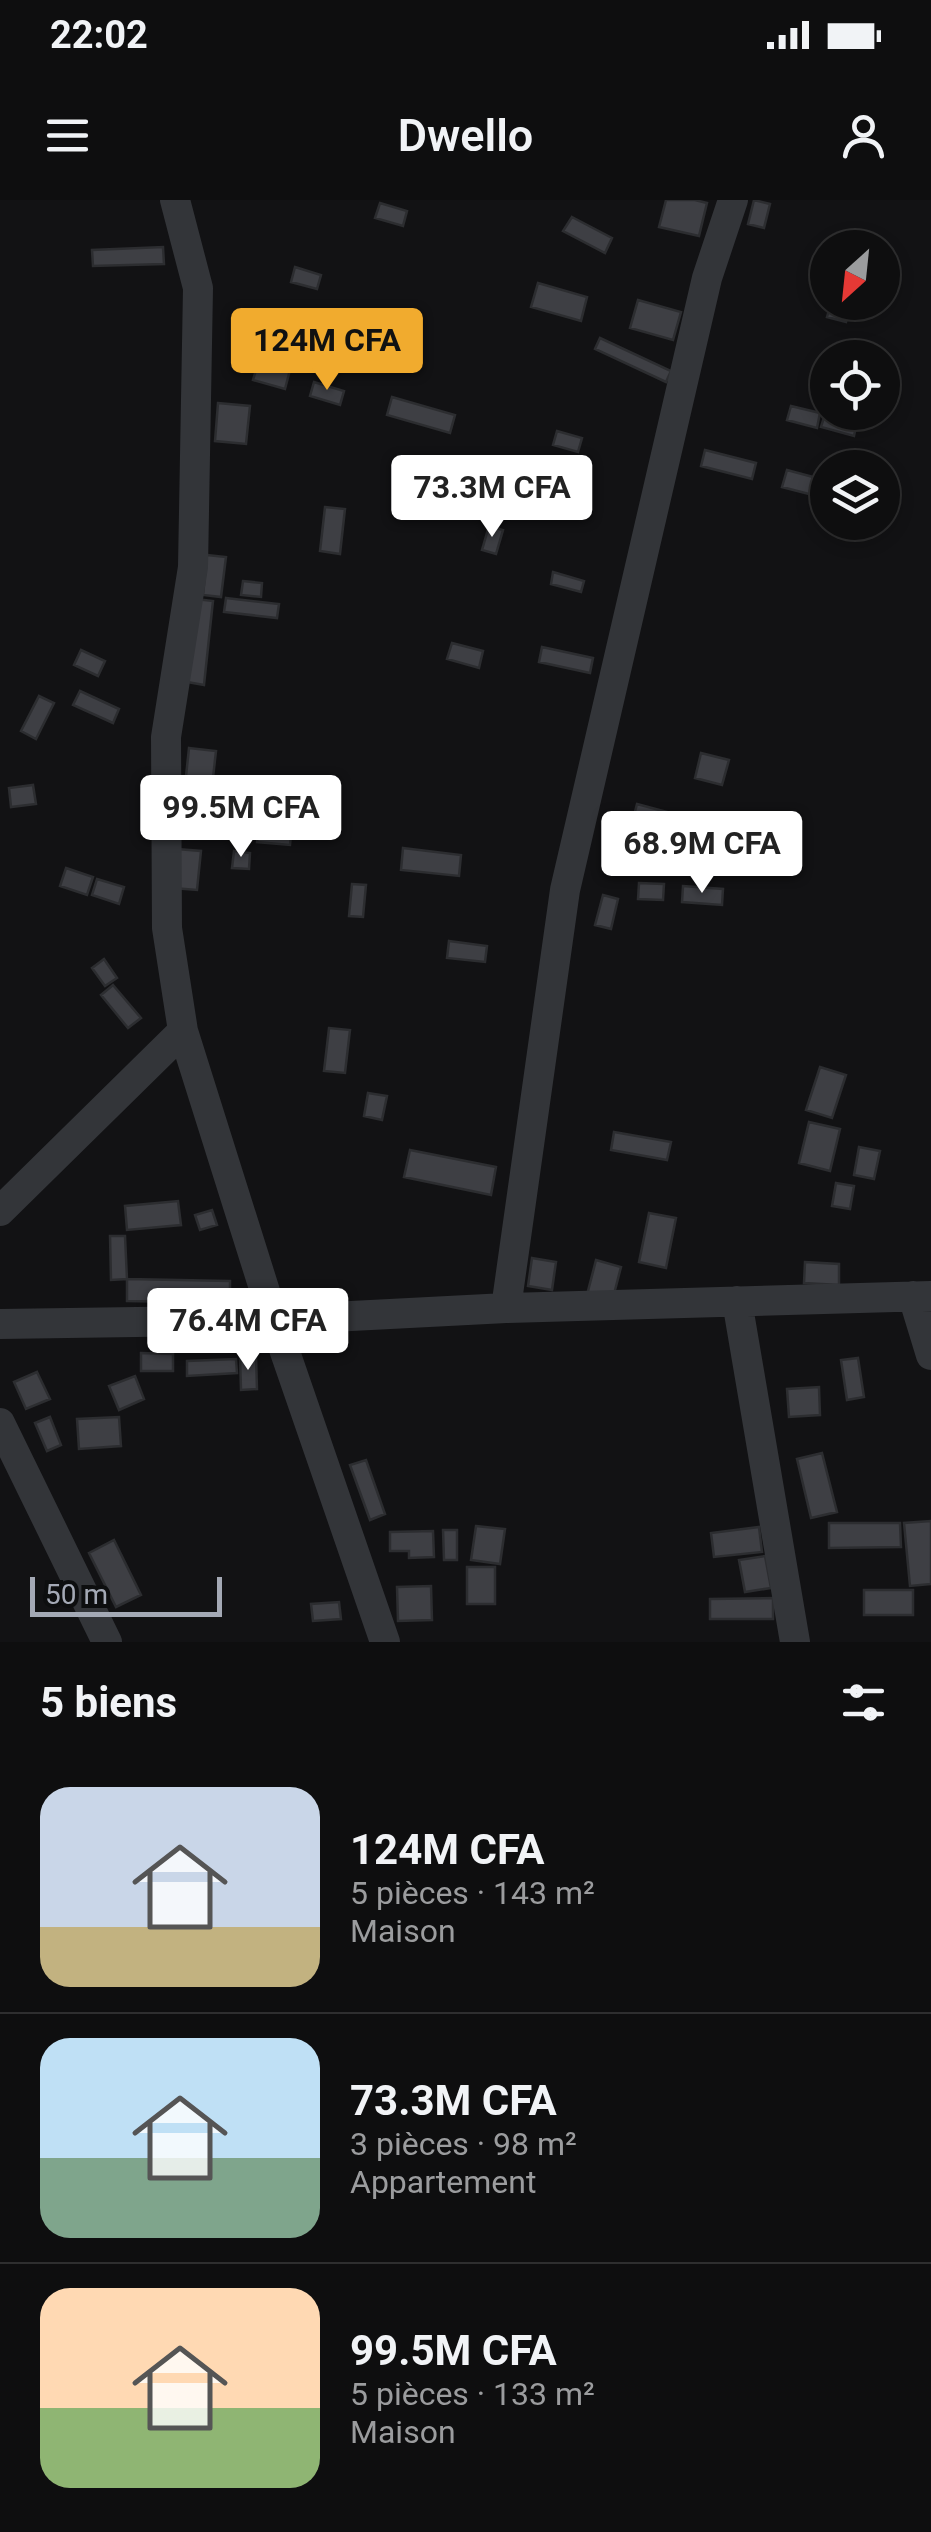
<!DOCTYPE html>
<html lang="fr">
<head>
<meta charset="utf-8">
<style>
  :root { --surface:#0e0e0f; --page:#1c1c1d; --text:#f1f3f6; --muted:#9b9c9e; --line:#2e2e2f; --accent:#f1ab2e }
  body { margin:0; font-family:Roboto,sans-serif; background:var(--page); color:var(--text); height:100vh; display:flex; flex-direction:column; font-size:38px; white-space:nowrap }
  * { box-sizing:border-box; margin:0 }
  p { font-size:32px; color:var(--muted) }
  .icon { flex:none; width:55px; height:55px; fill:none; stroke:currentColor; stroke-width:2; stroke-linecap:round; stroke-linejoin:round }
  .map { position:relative; height:1442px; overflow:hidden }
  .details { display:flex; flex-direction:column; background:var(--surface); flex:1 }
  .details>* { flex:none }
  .needle { width:65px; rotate:207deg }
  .tools { position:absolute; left:810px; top:30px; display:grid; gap:20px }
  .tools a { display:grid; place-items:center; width:90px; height:90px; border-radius:50%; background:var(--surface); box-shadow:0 5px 15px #0003,0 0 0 2px var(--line); font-size:50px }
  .scale { position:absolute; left:30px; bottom:25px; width:192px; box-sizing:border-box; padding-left:10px; border:5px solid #a4a9b5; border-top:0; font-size:28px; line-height:35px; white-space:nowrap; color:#a4a9b5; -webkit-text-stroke:8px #0d0e0f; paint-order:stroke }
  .price { position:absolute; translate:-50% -85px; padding:0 22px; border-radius:10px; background:#fff; color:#222; font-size:32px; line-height:65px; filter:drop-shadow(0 2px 5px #0008) }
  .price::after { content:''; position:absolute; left:50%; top:60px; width:30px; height:22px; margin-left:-15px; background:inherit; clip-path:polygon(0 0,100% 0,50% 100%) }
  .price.active { background:var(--accent); color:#111 }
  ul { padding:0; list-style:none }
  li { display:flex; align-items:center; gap:30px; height:250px; padding:0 40px }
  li+li { border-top:2px solid var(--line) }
  li span { display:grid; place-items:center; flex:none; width:280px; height:200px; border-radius:30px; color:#555 }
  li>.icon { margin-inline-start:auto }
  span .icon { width:120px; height:120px; fill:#fffc; stroke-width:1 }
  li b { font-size:42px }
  h2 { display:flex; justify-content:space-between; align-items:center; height:120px; padding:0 40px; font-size:42px }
  .status { display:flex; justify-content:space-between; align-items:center; height:70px; padding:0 50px; background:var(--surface); direction:ltr }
  .status svg { height:28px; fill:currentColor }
  header { display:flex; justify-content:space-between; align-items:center; height:130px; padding:0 40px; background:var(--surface); font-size:45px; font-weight:600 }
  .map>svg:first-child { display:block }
  .building { fill:#3e3f44; stroke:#2c2d30; stroke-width:2.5 }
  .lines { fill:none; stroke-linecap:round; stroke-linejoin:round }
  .street { stroke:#333539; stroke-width:30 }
</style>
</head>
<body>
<div class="status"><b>22:02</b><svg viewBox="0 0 49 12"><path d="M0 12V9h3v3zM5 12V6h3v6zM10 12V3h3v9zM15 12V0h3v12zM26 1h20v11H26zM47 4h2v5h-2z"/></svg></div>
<header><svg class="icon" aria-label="menu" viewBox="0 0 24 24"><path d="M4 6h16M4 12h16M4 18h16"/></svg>Dwello<svg class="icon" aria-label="person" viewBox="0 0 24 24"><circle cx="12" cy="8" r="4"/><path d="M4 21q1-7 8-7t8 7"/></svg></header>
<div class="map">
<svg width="931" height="1442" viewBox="0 0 931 1442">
  <rect width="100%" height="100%" fill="#121214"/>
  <path class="building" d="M666,0H695L707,3L699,36L659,27Z
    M754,0L770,4L764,28L748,24Z
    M380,3L407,11L403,26L375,18Z
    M572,17L612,38L605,53L563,31Z
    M163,47L164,64L93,66L92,50Z
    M295,67L321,75L317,89L291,82Z
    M538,83L587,97L581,121L531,107Z
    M638,100L681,112L673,140L630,128Z
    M831,103L850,108L846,122L827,117Z
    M600,138L671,171L666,182L595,149Z
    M260,157L291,166L285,189L253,180Z
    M882,164L897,168L885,212H882Z
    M314,182L344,191L340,205L310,196Z
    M392,197L455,215L450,233L387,215Z
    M218,203L250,206L246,244L215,241Z
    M791,206L820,213L817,228L787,220Z
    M825,214L857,222L854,236L821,227Z
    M557,231L582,238L578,252L553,245Z
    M705,250L756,263L752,279L701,266Z
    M787,270L828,281V299L782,287Z
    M325,307L345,309L340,354L320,351Z
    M489,326L503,330L496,354L482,350Z
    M207,355L226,357L221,397L203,395Z
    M553,372L584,381L581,392L551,384Z
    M243,381L262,383L261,397L241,395Z
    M226,398L279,404L277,418L224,412Z
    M196,399L213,401L204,485L187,482Z
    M452,443L483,451L479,468L447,459Z
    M542,447L593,458L590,473L539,462Z
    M81,450L105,461L98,476L74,465Z
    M80,491L119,509L113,523L73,505Z
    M39,496L54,503L36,539L21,531Z
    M189,548L216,551L213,578L186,576Z
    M701,553L729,560L722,585L695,578Z
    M33,585L36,604L11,607L9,588Z
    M637,604L678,615L675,630L633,619Z
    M260,613L293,616L290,645L257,642Z
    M678,615L718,622L714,639L675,630Z
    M403,648L461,655L459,676L401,670Z
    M177,649L201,651L197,690L173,688Z
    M234,651L250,653L249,669L232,668Z
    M66,668L93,677L87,695L60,686Z
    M97,679L124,687L119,704L92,695Z
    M639,683L664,684L663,700L638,699Z
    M352,684L366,685L363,717L349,716Z
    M683,686L723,689L722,705L682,702Z
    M603,695L618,699L611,729L595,725Z
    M449,741L487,746L485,762L447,758Z
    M104,759L117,778L105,786L92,768Z
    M113,785L141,818L128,828L101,795Z
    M329,828L350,830L345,873L324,871Z
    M820,867L846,875L832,918L806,910Z
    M368,893L387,896L382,920L364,916Z
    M809,922L840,929L830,971L799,963Z
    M614,932L671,942L667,960L611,950Z
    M859,947L880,951L874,979L854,975Z
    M410,950L496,967L491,995L404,977Z
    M836,983L854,986L850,1009L832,1006Z
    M178,1001L181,1025L127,1030L125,1006Z
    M212,1010L217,1025L200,1030L195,1015Z
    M649,1013L676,1018L666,1068L639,1062Z
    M110,1036H125L127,1079L111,1080Z
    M532,1058L556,1062L552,1090L528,1086Z
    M596,1060L621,1067L613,1098L588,1091Z
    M805,1062L839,1064V1085L804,1083Z
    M127,1079L230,1081V1103L127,1101Z
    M141,1153L173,1154V1171H141Z
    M256,1156L257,1189L241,1190L240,1157Z
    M858,1158L864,1197L847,1200L841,1160Z
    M236,1159L237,1173L187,1176V1161Z
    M37,1172L50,1199L26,1209L14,1182Z
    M135,1176L144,1199L119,1210L109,1186Z
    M819,1187L820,1215L789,1217L787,1189Z
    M50,1217L61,1245L47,1251L35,1223Z
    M119,1217L121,1246L79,1249L77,1219Z
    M822,1253L837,1312L811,1318L797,1259Z
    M366,1260L385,1314L370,1320L350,1265Z
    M931,1321V1384L910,1386L904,1323Z
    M829,1323H900L901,1347L829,1348Z
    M476,1326L505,1329L500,1364L471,1360Z
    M759,1327L762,1352L714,1357L711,1333Z
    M443,1330H457V1360H444Z
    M433,1331L434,1357L409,1358V1351H390V1332Z
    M114,1340L141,1395L116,1407L89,1353Z
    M765,1356L771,1388L745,1392L739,1360Z
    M467,1367H495V1404H467Z
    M431,1386L432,1420L398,1421L397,1387Z
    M864,1390H913V1415H864Z
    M773,1398V1419H710V1399Z
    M339,1402L341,1419L313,1421L311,1404Z"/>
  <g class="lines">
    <path class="street" d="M175,0L198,88L193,367L166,537L167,728L183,831L274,1120L385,1442
      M0,1011L183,831
      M913,1096L931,1155
      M737,1101L795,1442
      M506,1108L565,690L707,78L733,0
      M0,1124L274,1120L506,1108L931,1096
      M0,1223L107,1442"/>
  </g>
</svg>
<div class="tools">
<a><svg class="needle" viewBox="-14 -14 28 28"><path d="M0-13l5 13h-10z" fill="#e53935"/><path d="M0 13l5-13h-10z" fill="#9b9c9e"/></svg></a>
<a><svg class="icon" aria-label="locate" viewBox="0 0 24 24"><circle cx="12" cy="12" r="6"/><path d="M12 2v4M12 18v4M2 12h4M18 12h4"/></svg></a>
<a><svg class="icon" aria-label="layers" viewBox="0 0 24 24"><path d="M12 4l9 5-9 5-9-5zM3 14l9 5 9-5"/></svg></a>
</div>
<div class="scale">50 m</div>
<b class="price active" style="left:327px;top:193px">124M CFA</b>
<b class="price" style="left:492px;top:340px">73.3M CFA</b>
<b class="price" style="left:241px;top:660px">99.5M CFA</b>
<b class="price" style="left:702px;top:696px">68.9M CFA</b>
<b class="price" style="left:248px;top:1173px">76.4M CFA</b>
</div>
<section class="details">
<h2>5 biens<svg class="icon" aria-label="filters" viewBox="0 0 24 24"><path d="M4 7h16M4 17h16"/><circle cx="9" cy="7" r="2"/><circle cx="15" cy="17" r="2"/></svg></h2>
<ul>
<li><span style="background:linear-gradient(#c9d6e8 70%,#c2b280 0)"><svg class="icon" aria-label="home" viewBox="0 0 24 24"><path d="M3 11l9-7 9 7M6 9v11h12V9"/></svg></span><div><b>124M CFA</b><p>5 pièces · 143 m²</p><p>Maison</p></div></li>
<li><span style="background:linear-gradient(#bfe0f5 60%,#7fa58c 0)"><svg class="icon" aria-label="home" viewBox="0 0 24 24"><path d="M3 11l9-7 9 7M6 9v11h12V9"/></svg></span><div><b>73.3M CFA</b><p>3 pièces · 98 m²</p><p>Appartement</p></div></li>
<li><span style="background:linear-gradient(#ffd9b3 60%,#8fb573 0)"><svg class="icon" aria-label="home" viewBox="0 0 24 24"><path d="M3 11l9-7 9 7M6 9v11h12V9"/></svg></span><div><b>99.5M CFA</b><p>5 pièces · 133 m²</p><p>Maison</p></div></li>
</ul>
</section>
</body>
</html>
